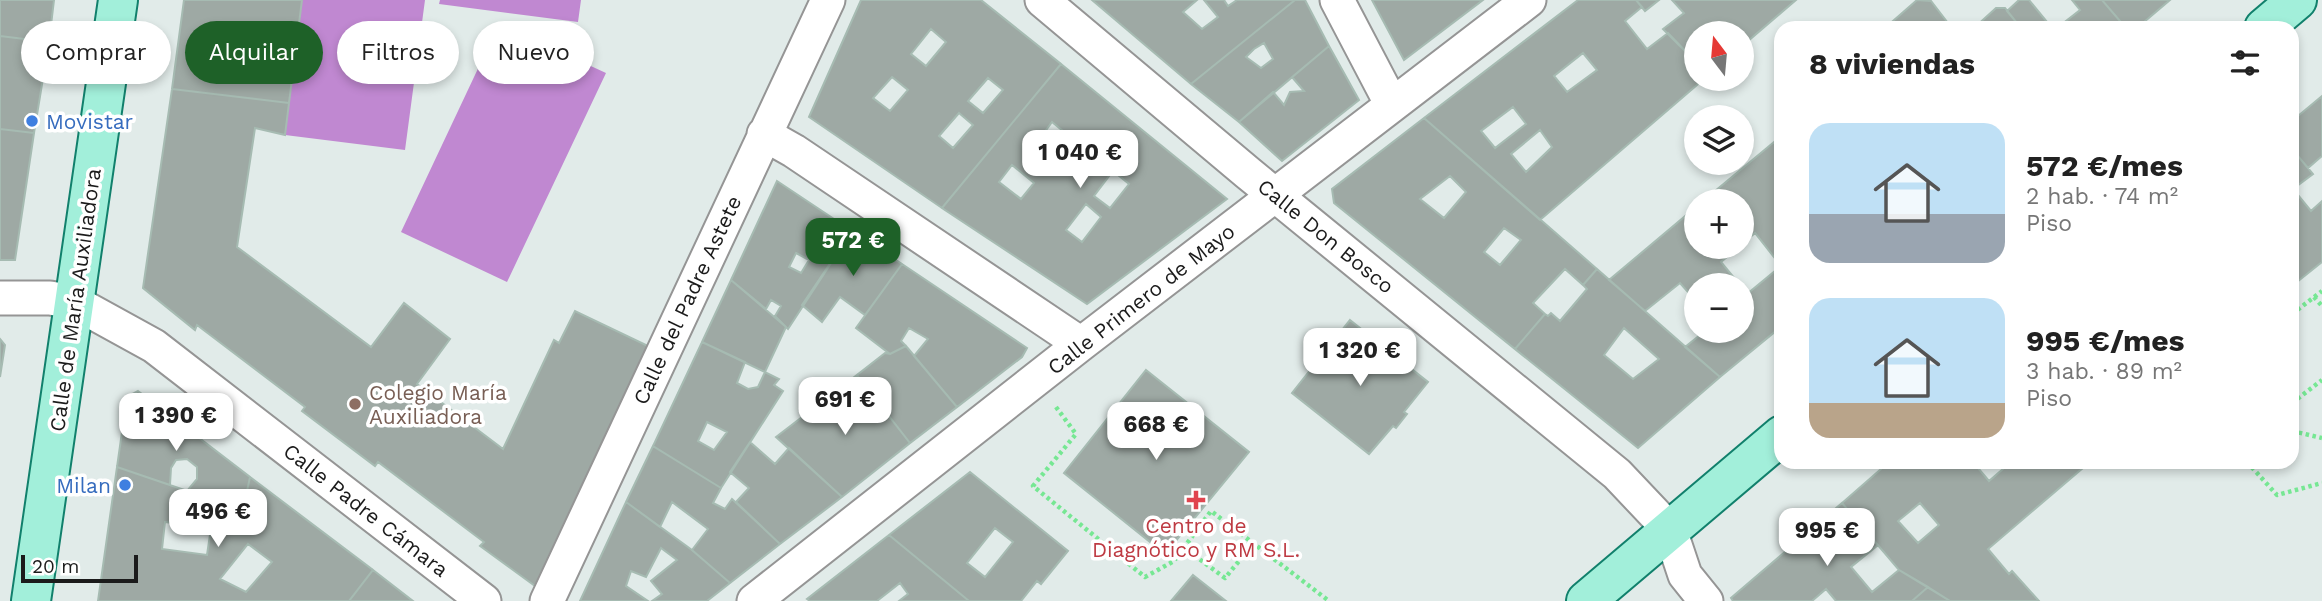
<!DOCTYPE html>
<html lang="es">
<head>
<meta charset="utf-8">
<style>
  :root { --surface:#fff; --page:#f6f6f6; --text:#222; --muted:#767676; --accent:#1e6128 }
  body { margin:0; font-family:"Work Sans",sans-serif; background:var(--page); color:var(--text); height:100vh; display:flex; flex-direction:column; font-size:26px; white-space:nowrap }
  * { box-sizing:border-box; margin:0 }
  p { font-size:23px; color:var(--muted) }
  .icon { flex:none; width:38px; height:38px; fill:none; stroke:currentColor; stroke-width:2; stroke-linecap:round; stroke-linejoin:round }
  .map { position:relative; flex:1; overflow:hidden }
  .details { position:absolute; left:1774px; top:21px; width:525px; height:448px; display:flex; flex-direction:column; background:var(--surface); border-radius:21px; box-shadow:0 4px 10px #0003 }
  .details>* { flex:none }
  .hud { position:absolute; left:21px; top:21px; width:665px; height:63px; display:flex; gap:14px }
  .needle { width:46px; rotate:344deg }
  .buttons { position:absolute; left:1684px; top:21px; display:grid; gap:14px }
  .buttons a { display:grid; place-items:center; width:70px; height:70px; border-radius:50%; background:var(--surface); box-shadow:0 4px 10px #0003; font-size:35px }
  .scale { position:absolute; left:21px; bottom:18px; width:117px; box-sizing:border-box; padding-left:7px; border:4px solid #1b1b1b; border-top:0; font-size:19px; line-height:24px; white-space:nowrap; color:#1b1b1b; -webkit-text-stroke:5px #fff; paint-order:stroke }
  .price { position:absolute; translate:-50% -60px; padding:0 16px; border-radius:14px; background:#fff; color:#222; font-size:23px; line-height:46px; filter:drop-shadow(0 2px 4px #0008) }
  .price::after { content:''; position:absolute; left:50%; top:42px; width:21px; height:16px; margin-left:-10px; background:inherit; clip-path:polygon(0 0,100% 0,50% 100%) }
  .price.on { background:var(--accent); color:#fff }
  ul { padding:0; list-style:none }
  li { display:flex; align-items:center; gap:21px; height:175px; padding:0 35px }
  li span { display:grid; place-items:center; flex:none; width:196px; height:140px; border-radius:21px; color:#555 }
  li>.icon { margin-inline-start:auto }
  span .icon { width:84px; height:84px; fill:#fffc; stroke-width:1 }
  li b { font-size:30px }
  h2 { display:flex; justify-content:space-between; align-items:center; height:84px; padding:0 35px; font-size:30px }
  .chip { padding:0 24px; border-radius:32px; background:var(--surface); box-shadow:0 4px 10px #0003; font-size:24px; line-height:63px }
  .chip.on { background:var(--accent); color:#fff }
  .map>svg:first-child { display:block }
  .pitch { fill:#c088d1 }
  .building { fill:#9ea9a4; stroke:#a6bbb2; stroke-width:2; fill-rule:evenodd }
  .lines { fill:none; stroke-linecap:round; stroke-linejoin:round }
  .street-casing { stroke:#959595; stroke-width:37 }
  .primary-casing { stroke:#11806c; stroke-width:42 }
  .path { stroke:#76e793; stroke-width:4.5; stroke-dasharray:3.5 3.5; stroke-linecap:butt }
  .street { stroke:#fff; stroke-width:33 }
  .primary { stroke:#a2efda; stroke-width:38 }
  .shop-dot { fill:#3f7fe0; stroke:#fff; stroke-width:2.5 }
  .education-dot { fill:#8d6e63; stroke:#fff; stroke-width:2.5 }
  .health-dot { fill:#e0444e; stroke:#fff; stroke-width:2.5 }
  .labels { text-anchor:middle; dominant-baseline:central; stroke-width:7; stroke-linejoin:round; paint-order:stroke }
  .shop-label { font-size:21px; fill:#366cbe; stroke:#fff; text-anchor:start }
  .street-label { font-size:21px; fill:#1b1b1b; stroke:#fff }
  .education-label { font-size:21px; fill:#785e54; stroke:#fff; text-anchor:start }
  .health-label { font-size:21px; fill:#be3a42; stroke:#fff }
</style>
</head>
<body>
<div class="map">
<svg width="2322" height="601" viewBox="0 0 2322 601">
  <rect width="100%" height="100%" fill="#e1ebe9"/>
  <path class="pitch" d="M302,0H425L405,150L285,135Z
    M440,0H581L578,22L439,4Z
    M499,24L606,73L507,282L401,232Z"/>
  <path class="building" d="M0,0H54L49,42L0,36Z
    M184,0H302L289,103L172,89Z
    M861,0H981L1061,64L942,208L809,117ZM931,29L946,42L926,66L911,54ZM892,77L908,90L890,111L873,98ZM988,78L1003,90L983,113L968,101ZM959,113L973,125L953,148L939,136Z
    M1092,0H1197L1183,12L1202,29L1218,17L1204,0H1224L1228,6L1237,0H1295L1191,84Z
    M1295,0H1305L1329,46L1239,122L1191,84ZM1264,43L1273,59L1261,68L1246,57L1254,49Z
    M1372,0H1483L1404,60Z
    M1578,0H1636L1642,7L1625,21L1647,49L1668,33L1696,62V79H1704L1540,220L1424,118ZM1583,53L1597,70L1567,92L1554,76ZM1513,107L1526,124L1495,148L1481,131ZM1540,130L1552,147L1526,172L1511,154Z
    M1636,0H1659L1645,11Z
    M1672,0H1796L1741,47V33H1696V62L1663,29L1684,13Z
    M1917,0L1931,1L1951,27L1885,28Z
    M2019,0H2029L2052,28H2021L2007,11Z
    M2072,0H2102L2126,28H2057L2080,10Z
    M2102,0H2170L2137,28H2126Z
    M1996,8H2005L2021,28H1974Z
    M0,36L49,42L34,133L0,129Z
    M1329,46L1359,100L1282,161L1239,122L1273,92L1284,105L1290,92L1304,91L1292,77Z
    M1061,64L1227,199L1087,304L942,208ZM1052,122L1069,136L1050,159L1034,147ZM1012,165L1034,183L1021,199L999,182ZM1113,171L1129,184L1110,208L1094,196ZM1086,204L1101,217L1082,242L1066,230Z
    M172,89L289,103L285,135L255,128L237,247L371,347L404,303L450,339L417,384L503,449L554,340L559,343L575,311L648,346L535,586L480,546L484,542L378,462L375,466L302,411L305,407L197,325L195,330L143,288Z
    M2322,96V156L2308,168L2292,149V121Z
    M1424,118L1597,269L1583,285L1565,269L1533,303L1545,314L1515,349L1334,203L1332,189ZM1450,176L1466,192L1444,218L1420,199ZM1504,228L1521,240L1500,265L1484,252Z
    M0,129L34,133L15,260H0Z
    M1782,136V149L1774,142Z
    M1774,142L1782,149V326L1720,377L1685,347L1705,331H1741V287L1747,294L1781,266L1755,233L1741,245V201H1703Z
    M2292,149L2313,174L2293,189L2311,211L2322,201V262L2292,286Z
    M777,181L852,231L788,329L775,316L781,306L771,300L766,309L731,280ZM796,253L809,260L801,273L789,267Z
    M1696,207V247H1739L1721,262L1740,285H1696V301L1680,283L1645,311L1609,280Z
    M852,231L902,264L865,315L840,297L822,322L802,305Z
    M902,264L1027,348L1022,357L957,407L914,356L928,339L909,328L901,341L906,346L890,354L856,328Z
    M1597,269L1720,377L1638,448L1515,349L1545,314L1548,316L1551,313L1560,321L1587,289L1583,285ZM1624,328L1659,359L1633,379L1604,355Z
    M731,280L786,327L765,372L702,342Z
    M1350,320L1428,382L1404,412L1407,414L1396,428L1393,426L1369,454L1292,393Z
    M0,339L5,345L0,377Z
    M702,342L745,362L737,383L748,389L758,387L765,372L779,379L774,385L783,391L721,488L653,446ZM707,422L727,432L714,450L698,441Z
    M906,346L957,407L910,443L857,375L885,353L890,354Z
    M1146,370L1249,452L1165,554L1064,473Z
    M857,375L910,443L842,497L776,437Z
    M138,391L250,477L243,510L187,491L197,479V467L187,459L176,460L171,468L170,485L117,467L127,397Z
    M750,442L775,464L789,448L842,497L780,544L736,502L749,488L730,472Z
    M653,446L721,488L713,503L725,509L732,499L780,544L730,583L692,550L708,529L672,502L660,527L626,502Z
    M1889,462H1973L1989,481L2011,462H2090L1988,549L2009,574L2012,571L2039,601H1950L1899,570L1842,503ZM1920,503L1939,525L1918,543L1898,521Z
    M117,467L243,510L250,477L373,570L349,601H98ZM165,522L211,528L207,555L162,549ZM248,544L272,562L246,592L220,579Z
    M970,472L1068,551L1041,584L1037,581L1021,601H969L889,535ZM995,528L1013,542L985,577L967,563Z
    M626,502L692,550L730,583L707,601H652L662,594L651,581L677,560L661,548L646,577L631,571L626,586L648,601H580Z
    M1842,503L1878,545L1851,567L1872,592L1899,570L1928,587L1912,601H1836L1826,589L1812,601H1733L1731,598Z
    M889,535L969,601H899L908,594L900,583L877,601H810L807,599Z
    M373,570L413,601H349Z
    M1193,575L1226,601H1171Z
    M1928,587L1950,601H1912Z"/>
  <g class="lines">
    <defs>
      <path id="street" d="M1042,0L1248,173L1617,474L1670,530L1685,575L1706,601
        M1337,0L1392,105
        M764,134L794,151L1081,344
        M0,298H50L74,302L154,346L484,601
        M547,601L828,0
        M754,601L1081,344L1529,0"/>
      <path id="primary" d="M2264,28L2297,0
        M31,601L118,0
        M1586,601L1782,435"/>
    </defs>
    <use href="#street" class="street-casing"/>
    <use href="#primary" class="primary-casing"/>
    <path class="path" d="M2314,297L2322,306
      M2292,314L2322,291
      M2292,403L2322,380
      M1056,407L1076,434L1033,486L1145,577L1174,561L1211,511L1329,601
      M2292,431L2322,438
      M2247,462L2277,495L2322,483
      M1183,547L1225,578L1254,543"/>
    <use href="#street" class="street"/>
    <use href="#primary" class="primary"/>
  </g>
  <g class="shop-dot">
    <circle cx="32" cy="121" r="7"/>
    <circle cx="125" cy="485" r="7"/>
  </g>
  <circle class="education-dot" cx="355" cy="404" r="7"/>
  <path class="health-dot" d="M1192.5 489.5h7v7h7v7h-7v7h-7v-7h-7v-7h7z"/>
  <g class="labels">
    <g class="shop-label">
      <text x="46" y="121">Movistar</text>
      <text x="111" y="485" text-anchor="end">Milan</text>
    </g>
    <g class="street-label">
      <text transform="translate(1326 236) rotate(39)">Calle Don Bosco</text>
      <text transform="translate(1141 299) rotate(-38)">Calle Primero de Mayo</text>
      <text transform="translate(75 300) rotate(-82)">Calle de María Auxiliadora</text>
      <text transform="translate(687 300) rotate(-65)">Calle del Padre Astete</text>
      <text transform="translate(366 510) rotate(38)">Calle Padre Cámara</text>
    </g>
    <g class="education-label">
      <text x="369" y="392">Colegio María<tspan x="369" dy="24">Auxiliadora</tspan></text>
    </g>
    <g class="health-label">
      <text x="1196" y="525">Centro de<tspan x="1196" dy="24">Diagnótico y RM S.L.</tspan></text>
    </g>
  </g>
</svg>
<div class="buttons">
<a><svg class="needle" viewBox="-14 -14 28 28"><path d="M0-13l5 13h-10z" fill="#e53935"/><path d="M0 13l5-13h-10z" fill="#767676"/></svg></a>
<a><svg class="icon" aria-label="layers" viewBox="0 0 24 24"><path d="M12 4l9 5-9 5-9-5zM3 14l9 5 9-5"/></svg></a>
<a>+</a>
<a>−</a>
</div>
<div class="scale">20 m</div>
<b class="price" style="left:1080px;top:190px">1 040 €</b>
<b class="price on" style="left:853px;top:278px">572 €</b>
<b class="price" style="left:1360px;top:388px">1 320 €</b>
<b class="price" style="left:845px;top:437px">691 €</b>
<b class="price" style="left:176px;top:453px">1 390 €</b>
<b class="price" style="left:1156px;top:462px">668 €</b>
<b class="price" style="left:218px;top:549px">496 €</b>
<b class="price" style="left:1827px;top:568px">995 €</b>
<div class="hud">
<a class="chip">Comprar</a>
<a class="chip on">Alquilar</a>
<a class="chip">Filtros</a>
<a class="chip">Nuevo</a>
</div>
<section class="details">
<h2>8 viviendas<svg class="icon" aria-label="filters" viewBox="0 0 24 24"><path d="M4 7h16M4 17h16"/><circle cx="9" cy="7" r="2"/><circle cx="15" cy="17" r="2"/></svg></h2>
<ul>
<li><span style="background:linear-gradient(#bfe0f5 65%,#9aa5b1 0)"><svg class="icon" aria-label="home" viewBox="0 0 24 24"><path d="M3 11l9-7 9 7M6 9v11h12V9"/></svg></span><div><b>572 €/mes</b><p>2 hab. · 74 m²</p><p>Piso</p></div></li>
<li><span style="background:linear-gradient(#bfe0f5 75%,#b9a48a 0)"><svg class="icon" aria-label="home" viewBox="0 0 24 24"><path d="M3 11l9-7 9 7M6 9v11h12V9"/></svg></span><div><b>995 €/mes</b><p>3 hab. · 89 m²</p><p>Piso</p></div></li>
</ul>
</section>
</div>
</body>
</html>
